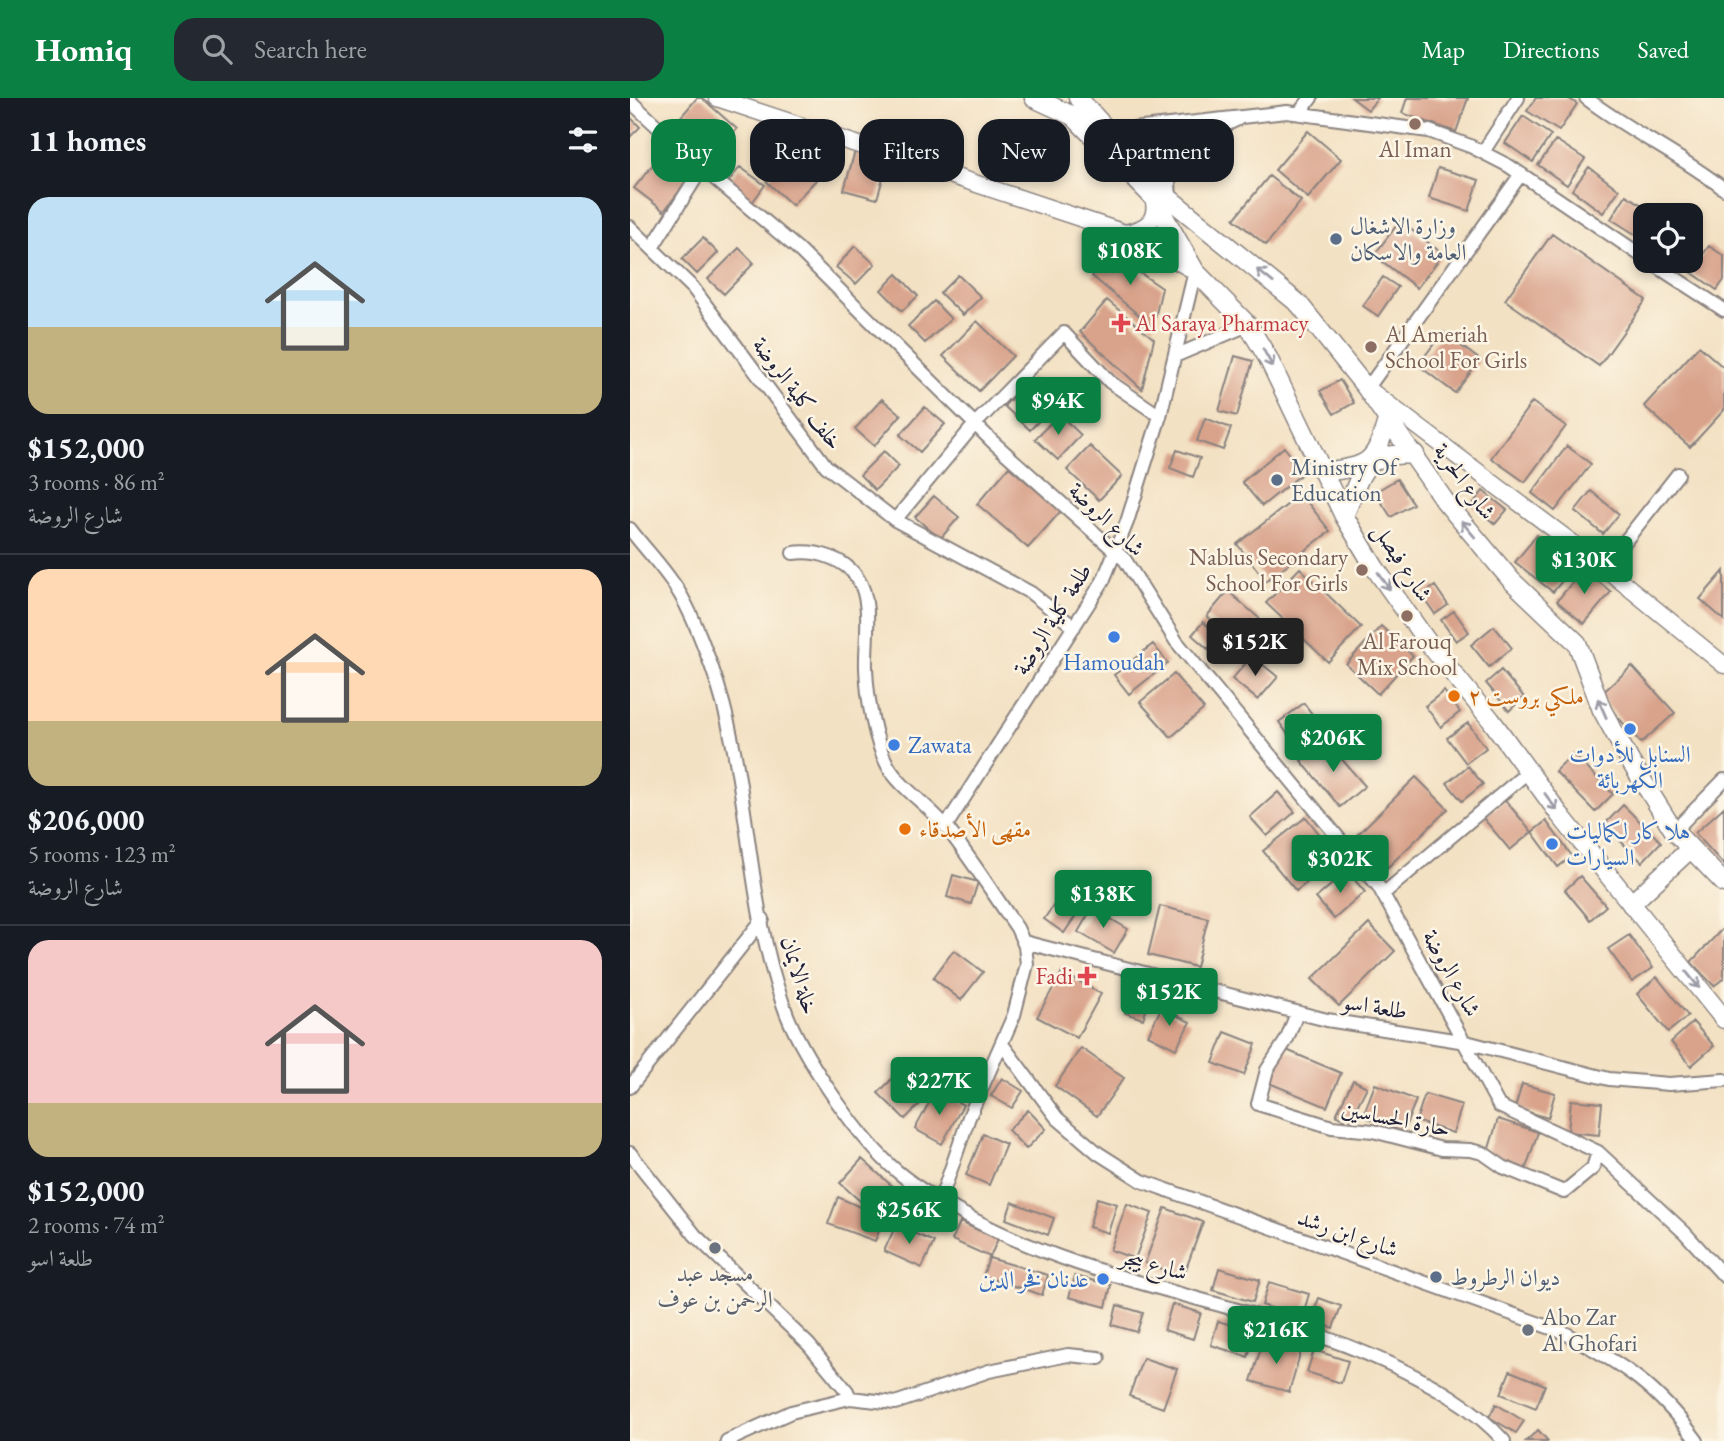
<!DOCTYPE html>
<html lang="en">
<head>
<meta charset="utf-8">
<style>
  :root { --surface:#171b24; --page:#242831; --text:#f1f3f6; --muted:#9ea1a6; --line:#363941; --accent:#0b8043 }
  body { margin:0; font-family:"EB Garamond",Amiri,serif; background:var(--page); color:var(--text); height:100vh; display:flex; flex-direction:column; font-size:26px; white-space:nowrap }
  * { box-sizing:border-box; margin:0 }
  p { font-size:23px; color:var(--muted) }
  .icon { flex:none; width:38px; height:38px; fill:none; stroke:currentColor; stroke-width:2; stroke-linecap:round; stroke-linejoin:round }
  .map { position:relative; flex:1; overflow:hidden }
  .sheet { display:flex; flex-direction:column; background:var(--surface); width:630px }
  .sheet>* { flex:none }
  .guide { position:absolute; left:21px; top:21px; width:665px; height:63px; display:flex; gap:14px }
  .buttons { position:absolute; left:1003px; top:105px; display:grid; gap:14px }
  .buttons a { display:grid; place-items:center; width:70px; height:70px; border-radius:14px; background:var(--surface); box-shadow:0 4px 10px #0003; font-size:35px }
  .price { position:absolute; translate:-50% -60px; padding:0 16px; border-radius:7px; background:var(--accent); color:#fff; font-size:23px; line-height:46px; filter:drop-shadow(0 2px 4px #0008) }
  .price::after { content:''; position:absolute; left:50%; top:42px; width:21px; height:16px; margin-left:-10px; background:inherit; clip-path:polygon(0 0,100% 0,50% 100%) }
  .price.selected { background:#222; color:#fff }
  ul { padding:0; list-style:none }
  li { display:grid; align-content:center; gap:14px; height:371px; padding:0 28px }
  li+li { border-top:2px solid var(--line) }
  li span { display:grid; place-items:center; height:217px; border-radius:21px; color:#555 }
  li>.icon { margin-inline-start:auto }
  span .icon { width:126px; height:126px; fill:#fffc; stroke-width:1 }
  li b { font-size:30px }
  h2 { display:flex; justify-content:space-between; align-items:center; height:84px; padding:0 28px; font-size:30px }
  .pill { padding:0 24px; border-radius:21px; background:var(--surface); box-shadow:0 4px 10px #0003; font-size:24px; line-height:63px }
  .pill.selected { background:var(--accent); color:#fff }
  header { display:flex; align-items:center; gap:42px; box-sizing:border-box; height:98px; padding:0 35px; background:var(--accent); color:#fff }
  header strong { font-size:33px }
  nav { display:flex; gap:38px; margin-inline-start:auto; font-size:24px }
  .search { width:490px; height:63px; background:var(--page); display:flex; align-items:center; gap:18px; box-sizing:border-box; padding:0 24px; border-radius:21px; color:var(--muted); font-size:26px }
  main { display:flex; flex:1; min-height:0 }
  .map>svg:first-child { display:block }
  .building { fill:#d9a38b }
  .lines { fill:none; stroke-linecap:round; stroke-linejoin:round }
  .minor-casing { stroke:#8a827f; stroke-width:16 }
  .tertiary-casing { stroke:#8a827f; stroke-width:19 }
  .secondary-casing { stroke:#8a827f; stroke-width:21 }
  .minor { stroke:#fff; stroke-width:12 }
  .tertiary { stroke:#fff; stroke-width:16 }
  .secondary { stroke:#fff; stroke-width:18 }
  .oneway { stroke:#9c9ca7 }
  .education-dot { fill:#8d6e63; stroke:#fcf5e5; stroke-width:2.5 }
  .service-dot { fill:#5c6f8a; stroke:#fcf5e5; stroke-width:2.5 }
  .health-dot { fill:#e0444e; stroke:#fcf5e5; stroke-width:2.5 }
  .shop-dot { fill:#3f7fe0; stroke:#fcf5e5; stroke-width:2.5 }
  .food-dot { fill:#e8710a; stroke:#fcf5e5; stroke-width:2.5 }
  .worship-dot { fill:#6b7280; stroke:#fcf5e5; stroke-width:2.5 }
  .labels { text-anchor:middle; dominant-baseline:central; stroke-width:5; stroke-linejoin:round; paint-order:stroke }
  .education-label { font-size:23px; fill:#785e54; stroke:#fcf5e5 }
  .service-label { font-size:23px; fill:#4e5e75; stroke:#fcf5e5; text-anchor:start }
  .health-label { font-size:23px; fill:#be3a42; stroke:#fcf5e5; text-anchor:start }
  .street-label { font-size:23px; fill:#22223b; stroke:#fcf5e5 }
  .shop-label { font-size:23px; fill:#366cbe; stroke:#fcf5e5 }
  .food-label { font-size:23px; fill:#c56008; stroke:#fcf5e5; text-anchor:start }
  .worship-label { font-size:23px; fill:#5b616d; stroke:#fcf5e5 }
</style>
</head>
<body>
<header>
<strong>Homiq</strong>
<div class="search"><svg class="icon" aria-label="search" viewBox="0 0 24 24"><circle cx="10" cy="10" r="6"/><path d="M15 15l6 6"/></svg>Search here</div>
<nav><a>Map</a><a>Directions</a><a>Saved</a></nav>
</header>
<main>
<section class="sheet">
<h2>11 homes<svg class="icon" aria-label="filters" viewBox="0 0 24 24"><path d="M4 7h16M4 17h16"/><circle cx="9" cy="7" r="2"/><circle cx="15" cy="17" r="2"/></svg></h2>
<ul>
<li><span style="background:linear-gradient(#bfe0f5 60%,#c2b280 0)"><svg class="icon" aria-label="home" viewBox="0 0 24 24"><path d="M3 11l9-7 9 7M6 9v11h12V9"/></svg></span><div><b>$152,000</b><p>3 rooms · 86 m²</p><p>شارع الروضة</p></div></li>
<li><span style="background:linear-gradient(#ffd9b3 70%,#c2b280 0)"><svg class="icon" aria-label="home" viewBox="0 0 24 24"><path d="M3 11l9-7 9 7M6 9v11h12V9"/></svg></span><div><b>$206,000</b><p>5 rooms · 123 m²</p><p>شارع الروضة</p></div></li>
<li><span style="background:linear-gradient(#f6c9c9 75%,#c2b280 0)"><svg class="icon" aria-label="home" viewBox="0 0 24 24"><path d="M3 11l9-7 9 7M6 9v11h12V9"/></svg></span><div><b>$152,000</b><p>2 rooms · 74 m²</p><p>طلعة اسو</p></div></li>
</ul>
</section>
<div class="map">
<svg width="1094" height="1343" viewBox="0 0 1094 1343">
  <rect width="100%" height="100%" fill="#fcf5e5"/>
  <filter id="ink" filterUnits="userSpaceOnUse"><feTurbulence type="fractalNoise" baseFrequency=".0143" numOctaves="2"/><feDisplacementMap in="SourceGraphic" scale="14" xChannelSelector="R" yChannelSelector="G"/><feConvolveMatrix kernelMatrix="1 2 1 2 8 2 1 2 1" color-interpolation-filters="sRGB"/></filter>
  <filter id="wash" filterUnits="userSpaceOnUse"><feTurbulence type="fractalNoise" baseFrequency=".00686" numOctaves="4" result="noise"/><feDisplacementMap in="SourceGraphic" scale="28" xChannelSelector="R" yChannelSelector="G"/><feGaussianBlur stdDeviation="1.57" result="paint"/><feColorMatrix in="noise" values="0 0 0 0 0 0 0 0 0 0 0 0 0 0 0 0 0 1.4 0 .05"/><feComposite in="paint" operator="in"/></filter>
  <g filter="url(#wash)">
    <rect width="100%" height="100%" fill="#f3e1c3"/>
    <g id="blocks">
      <path class="building" d="M67,0H72L107,31L86,54L49,21Z
        M722,0H748L738,12Z
        M777,0H838L826,34L772,15Z
        M906,0H938L947,6L929,33L897,13Z
        M893,18L921,37L903,64L875,45Z
        M0,19L10,29L0,39Z
        M149,31L198,45L193,64L144,50Z
        M678,33L711,61L678,100L645,72Z
        M926,42L955,61L937,87L908,67Z
        M225,53L258,62L247,101L214,92Z
        M160,57L186,82L162,107L136,83Z
        M29,59L58,82L34,113L4,90Z
        M110,69L135,87L121,106L96,87Z
        M959,69L989,92L973,115L942,92Z
        M808,70L849,82L839,113L799,100Z
        M639,78L671,103L636,147L604,121Z
        M996,97L1028,117H1015V135L1011,140L981,121Z
        M770,123L813,156L787,190L744,157Z
        M1060,129L1070,135L1060,149Z
        M922,136L1016,202L969,268L875,202Z
        M73,140L88,155L67,176L52,161Z
        M225,148L245,166L226,186L206,169Z
        M1079,148L1094,158V182L1087,192L1061,174Z
        M109,150L124,165L94,196L78,181Z
        M481,155L532,190L523,229L462,178Z
        M267,176L288,198L272,213L251,192Z
        M328,177L351,199L333,217L310,195Z
        M753,179L768,189L748,218L733,208Z
        M477,202L524,241L512,291L450,234Z
        M304,203L321,221L295,245L278,228Z
        M347,223L383,258L349,293L313,258Z
        M813,234L850,262L825,295L788,267Z
        M1069,248L1094,270V312L1060,349L1014,308Z
        M605,258L623,263L607,318L589,313Z
        M401,280L427,304L400,332L374,308Z
        M710,282L724,305L704,316L690,293Z
        M252,301L271,317L244,348L225,331Z
        M902,304L936,328L895,384L861,360Z
        M295,309L315,326L290,354L270,337Z
        M429,316L451,337L428,362L405,341Z
        M575,320L601,330L593,352L567,343Z
        M460,348L492,378L469,402L437,372Z
        M937,348L961,366L925,413L902,395Z
        M654,349L674,374L632,408L612,384Z
        M547,352L570,360L563,379L540,370Z
        M254,353L269,368L245,392L230,377Z
        M379,369L431,413L398,450L347,406Z
        M767,381L783,406L761,419L745,394Z
        M853,393L877,412L865,426L842,407Z
        M961,393L989,416L973,436L945,413Z
        M671,396L700,433L636,483L607,446Z
        M304,398L329,419L310,441L285,419Z
        M907,437L945,467L923,494L885,464Z
        M670,470L731,529L698,564L636,505Z
        M953,471L981,494L954,526L927,503Z
        M1094,473V522L1070,501Z
        M805,488L818,507L805,516L792,497Z
        M598,493L630,521L608,545L577,518Z
        M824,513L839,534L826,543L811,522Z
        M573,524L589,538L578,551L562,537Z
        M751,528L783,558L748,596L716,566Z
        M864,528L882,550L859,569L841,547Z
        M523,546L538,565L499,596L484,577Z
        M622,558L648,579L628,602L602,581Z
        M1002,568L1045,615L1011,645L969,598Z
        M871,572L894,599L879,613L856,585Z
        M544,576L574,611L541,639L510,604Z
        M814,593L830,614L811,629L795,608Z
        M674,605L693,631L668,650L649,624Z
        M838,625L856,650L836,665L817,640Z
        M696,643L735,688L710,709L671,663Z
        M943,656L983,696L965,714L925,673Z
        M838,668L853,686L832,703L817,685Z
        M786,679L818,711L758,769L727,737Z
        M648,694L665,714L637,738L620,719Z
        M875,702L902,734L916,723L942,758L928,769L902,734L880,752L853,720Z
        M993,707L1031,744L1012,764L974,727Z
        M1094,709V767L1065,735Z
        M676,719L708,760L666,793L633,753Z
        M717,773L735,794L704,821L686,800Z
        M323,777L348,784L341,806L317,799Z
        M950,778L976,808L960,822L935,792Z
        M433,794L453,807L434,835L414,821Z
        M530,808L578,820L566,869L518,857Z
        M462,810L498,831L484,855L448,834Z
        M739,826L765,853L709,908L682,881Z
        M1094,829V880L1084,888L1061,864Z
        M999,837L1023,870L1002,884L978,851Z
        M324,852L353,874L331,902L303,880Z
        M432,874L471,896L447,940L407,919Z
        M1027,879L1058,918L1038,934L1007,896Z
        M505,889L522,895L513,921L495,915Z
        M531,910L560,924L546,951L518,937Z
        M1063,924L1084,948L1061,968L1041,944Z
        M595,934L626,946L614,977L583,965Z
        M451,950L494,980L467,1018L425,988Z
        M654,951L711,975L697,1009L639,985Z
        M274,969L301,995L275,1021L248,995Z
        M372,980L393,993L382,1010L361,998Z
        M723,982L737,989L719,1024L706,1017Z
        M745,986L786,1002L773,1034L733,1018Z
        M892,986L925,995L918,1020L885,1010Z
        M306,992L333,1007L312,1046L285,1031Z
        M795,996L832,1007L823,1035L786,1023Z
        M941,1002L972,1005L969,1037L938,1034Z
        M398,1012L416,1031L396,1051L378,1032Z
        M868,1021L908,1034L895,1073L856,1060Z
        M353,1036L376,1046L359,1087L336,1077Z
        M232,1061L262,1088L240,1112L210,1085Z
        M208,1099L254,1120L245,1143L198,1126Z
        M467,1100L487,1106L478,1135L459,1129Z
        M382,1104L424,1120L418,1137L376,1121Z
        M497,1106L522,1115L505,1161L480,1152Z
        M535,1110L573,1124L553,1179L515,1165Z
        M330,1124L368,1141L360,1159L322,1142Z
        M266,1127L304,1144L292,1170L254,1153Z
        M359,1160L418,1177L412,1197L353,1178Z
        M589,1170L630,1182L623,1204L583,1192Z
        M445,1178L481,1187L476,1209L439,1199Z
        M639,1184L679,1196L672,1220L632,1207Z
        M689,1200L711,1208L703,1230L681,1222Z
        M542,1206L571,1215L563,1241L534,1232Z
        M487,1207L513,1215L507,1234L482,1227Z
        M588,1223L625,1234L618,1259L581,1247Z
        M633,1243L671,1253L659,1294L621,1283Z
        M684,1252L718,1263L711,1285L677,1274Z
        M513,1260L547,1271L533,1310L499,1298Z
        M880,1273L915,1287L906,1310L871,1296Z
        M866,1306L894,1323L886,1335L859,1319Z
        M908,1332L918,1343H896Z"/>
    </g>
  </g>
  <g filter="url(#ink)">
    <use href="#blocks" fill-opacity="0" stroke="#8a827f" stroke-width="2"/>
    <g class="lines">
      <defs>
        <path id="minor" d="M956,0C1000,34 1051,57 1094,91
          M0,3L72,70L167,150L363,344L495,462L546,543L749,789L869,1008L968,1054L1055,1135L1094,1178
          M669,15L681,0
          M476,34L657,14L799,33L840,48L879,68L1015,160
          M853,54L888,0
          M540,101L538,66L587,31L608,21
          M0,129L63,190L196,368L265,422L401,495L444,529
          M22,150L72,70
          M1019,163L1094,212
          M545,258L618,227
          M737,291L891,76
          M265,422L345,326L434,235L480,284L530,318
          M0,431C15,451 34,470 47,491C61,513 72,543 81,567C121,676 114,797 153,906C169,954 223,1032 260,1067C282,1088 309,1102 335,1117C468,1190 623,1202 760,1266C802,1286 843,1308 874,1343
          M163,455C186,452 215,460 228,481C243,503 235,544 236,570C237,598 244,643 258,668C271,691 300,708 317,730C342,762 364,797 387,830L395,848L397,866L384,917L339,1019L310,1103
          M974,470L1048,376
          M316,728L473,483L497,424L530,318L565,173
          M1044,733L1094,682
          M753,796L899,673
          M394,844L697,922L836,944L979,981L1039,986L1094,982
          M667,915L657,941L637,972L628,1006L702,1029L743,1033L812,1051L840,1052L853,1055L873,1069L934,1094L963,1070L968,1054
          M372,946L427,1020L468,1055L512,1083L935,1235C995,1268 1026,1287 1067,1343
          M0,989L133,821
          M0,1055L65,1137L179,1247L217,1293L220,1300
          M97,1343L161,1314L220,1300L265,1305L359,1273L438,1257L469,1260"/>
        <path id="tertiary" d="M87,0L495,135L565,173
          M495,135C517,131 529,122 523,99
          M742,294L965,462L1094,567"/>
        <path id="secondary" d="M404,0L443,18L523,99L565,173L618,227L638,260L714,418L745,470L796,542L861,622L930,717L1094,921
          M448,0L540,101L669,206L737,291L814,402L881,482L947,545L972,612L1000,663L1044,733L1094,785
          M693,374C740,368 745,366 758,319
          M714,418C734,372 729,356 785,356
          M1001,806L1060,751"/>
      </defs>
      <use href="#minor" class="minor-casing"/>
      <use href="#tertiary" class="tertiary-casing"/>
      <use href="#secondary" class="secondary-casing"/>
      <use href="#minor" class="minor"/>
      <use href="#tertiary" class="tertiary"/>
      <use href="#secondary" class="secondary"/>
    </g>
    <defs><path id="oneway-shaft" d="M-6 0H5M1.5-3L5.5 0L1.5 3" fill="none" stroke-width="1.6" stroke-linecap="round" stroke-linejoin="round" transform="scale(1.75)"/></defs>
    <g class="oneway">
      <use href="#oneway-shaft" transform="translate(635 178) rotate(-141)"/>
      <use href="#oneway-shaft" transform="translate(638 260) rotate(61)"/>
      <use href="#oneway-shaft" transform="translate(838 431) rotate(-130)"/>
      <use href="#oneway-shaft" transform="translate(754 483) rotate(55)"/>
      <use href="#oneway-shaft" transform="translate(972 610) rotate(-114)"/>
      <use href="#oneway-shaft" transform="translate(921 704) rotate(54)"/>
      <use href="#oneway-shaft" transform="translate(1063 882) rotate(51)"/>
    </g>
  </g>
  <g class="education-dot">
    <circle cx="785" cy="26" r="7"/>
    <circle cx="741" cy="249" r="7"/>
    <circle cx="732" cy="472" r="7"/>
    <circle cx="777" cy="518" r="7"/>
  </g>
  <g class="service-dot">
    <circle cx="706" cy="141" r="7"/>
    <circle cx="647" cy="382" r="7"/>
    <circle cx="806" cy="1179" r="7"/>
  </g>
  <g class="health-dot">
    <path d="M487.5 214.5h7v7h7v7h-7v7h-7v-7h-7v-7h7z"/>
    <path d="M453.5 867.5h7v7h7v7h-7v7h-7v-7h-7v-7h7z"/>
  </g>
  <g class="shop-dot">
    <circle cx="484" cy="539" r="7"/>
    <circle cx="1000" cy="631" r="7"/>
    <circle cx="264" cy="647" r="7"/>
    <circle cx="922" cy="746" r="7"/>
    <circle cx="473" cy="1181" r="7"/>
  </g>
  <g class="food-dot">
    <circle cx="824" cy="598" r="7"/>
    <circle cx="275" cy="731" r="7"/>
  </g>
  <g class="worship-dot">
    <circle cx="85" cy="1150" r="7"/>
    <circle cx="898" cy="1232" r="7"/>
  </g>
  <g class="labels">
    <g class="education-label">
      <text x="785" y="51">Al Iman</text>
      <text x="755" y="236" text-anchor="start">Al Ameriah<tspan x="755" dy="26">School For Girls</tspan></text>
      <text x="718" y="459" text-anchor="end">Nablus Secondary<tspan x="718" dy="26">School For Girls</tspan></text>
      <text x="777" y="543">Al Farouq<tspan x="777" dy="26">Mix School</tspan></text>
    </g>
    <g class="service-label">
      <text x="720" y="128">وزارة الاشغال<tspan x="720" dy="26">العامة والاسكان</tspan></text>
      <text x="661" y="369">Ministry Of<tspan x="661" dy="26">Education</tspan></text>
      <text x="820" y="1179">ديوان الرطروط</text>
    </g>
    <g class="health-label">
      <text x="505" y="225">Al Saraya Pharmacy</text>
      <text x="443" y="878" text-anchor="end">Fadi</text>
    </g>
    <g class="street-label">
      <text transform="translate(168 295) rotate(53)">خلف كلية الروضة</text>
      <text transform="translate(835 383) rotate(54)">شارع الحرية</text>
      <text transform="translate(477 421) rotate(44)">شارع الروضة</text>
      <text transform="translate(773 464) rotate(57)">شارع فيصل</text>
      <text transform="translate(422 521) rotate(-58)">طلعة كلية الروضة</text>
      <text transform="translate(822 875) rotate(61)">شارع الروضة</text>
      <text transform="translate(170 877) rotate(73)">خلة الايمان</text>
      <text transform="translate(745 908) rotate(9)">طلعة اسو</text>
      <text transform="translate(766 1020) rotate(11)">حارة الحساسين</text>
      <text transform="translate(718 1135) rotate(19)">شارع ابن رشد</text>
      <text transform="translate(524 1166) rotate(15)">شارع بيجر</text>
    </g>
    <g class="shop-label">
      <text x="484" y="564">Hamoudah</text>
      <text x="278" y="647" text-anchor="start">Zawata</text>
      <text x="1000" y="656">السنابل للأدوات<tspan x="1000" dy="26">الكهربائة</tspan></text>
      <text x="936" y="733" text-anchor="start">هلا كار لكماليات<tspan x="936" dy="26">السيارات</tspan></text>
      <text x="459" y="1181" text-anchor="end">عدنان فخر الدين</text>
    </g>
    <g class="food-label">
      <text x="838" y="598">ملكي بروست ٢</text>
      <text x="289" y="731">مقهى الأصدقاء</text>
    </g>
    <g class="worship-label">
      <text x="85" y="1175">مسجد عبد<tspan x="85" dy="26">الرحمن بن عوف</tspan></text>
      <text x="912" y="1219" text-anchor="start">Abo Zar<tspan x="912" dy="26">Al Ghofari</tspan></text>
    </g>
  </g>
</svg>
<div class="buttons">
<a><svg class="icon" aria-label="locate" viewBox="0 0 24 24"><circle cx="12" cy="12" r="6"/><path d="M12 2v4M12 18v4M2 12h4M18 12h4"/></svg></a>
</div>
<b class="price" style="left:500px;top:189px">$108K</b>
<b class="price" style="left:428px;top:339px">$94K</b>
<b class="price" style="left:954px;top:498px">$130K</b>
<b class="price selected" style="left:625px;top:580px">$152K</b>
<b class="price" style="left:703px;top:676px">$206K</b>
<b class="price" style="left:710px;top:797px">$302K</b>
<b class="price" style="left:473px;top:832px">$138K</b>
<b class="price" style="left:539px;top:930px">$152K</b>
<b class="price" style="left:309px;top:1019px">$227K</b>
<b class="price" style="left:279px;top:1148px">$256K</b>
<b class="price" style="left:646px;top:1268px">$216K</b>
<div class="guide">
<a class="pill selected">Buy</a>
<a class="pill">Rent</a>
<a class="pill">Filters</a>
<a class="pill">New</a>
<a class="pill">Apartment</a>
</div>
</div>
</main>
</body>
</html>
